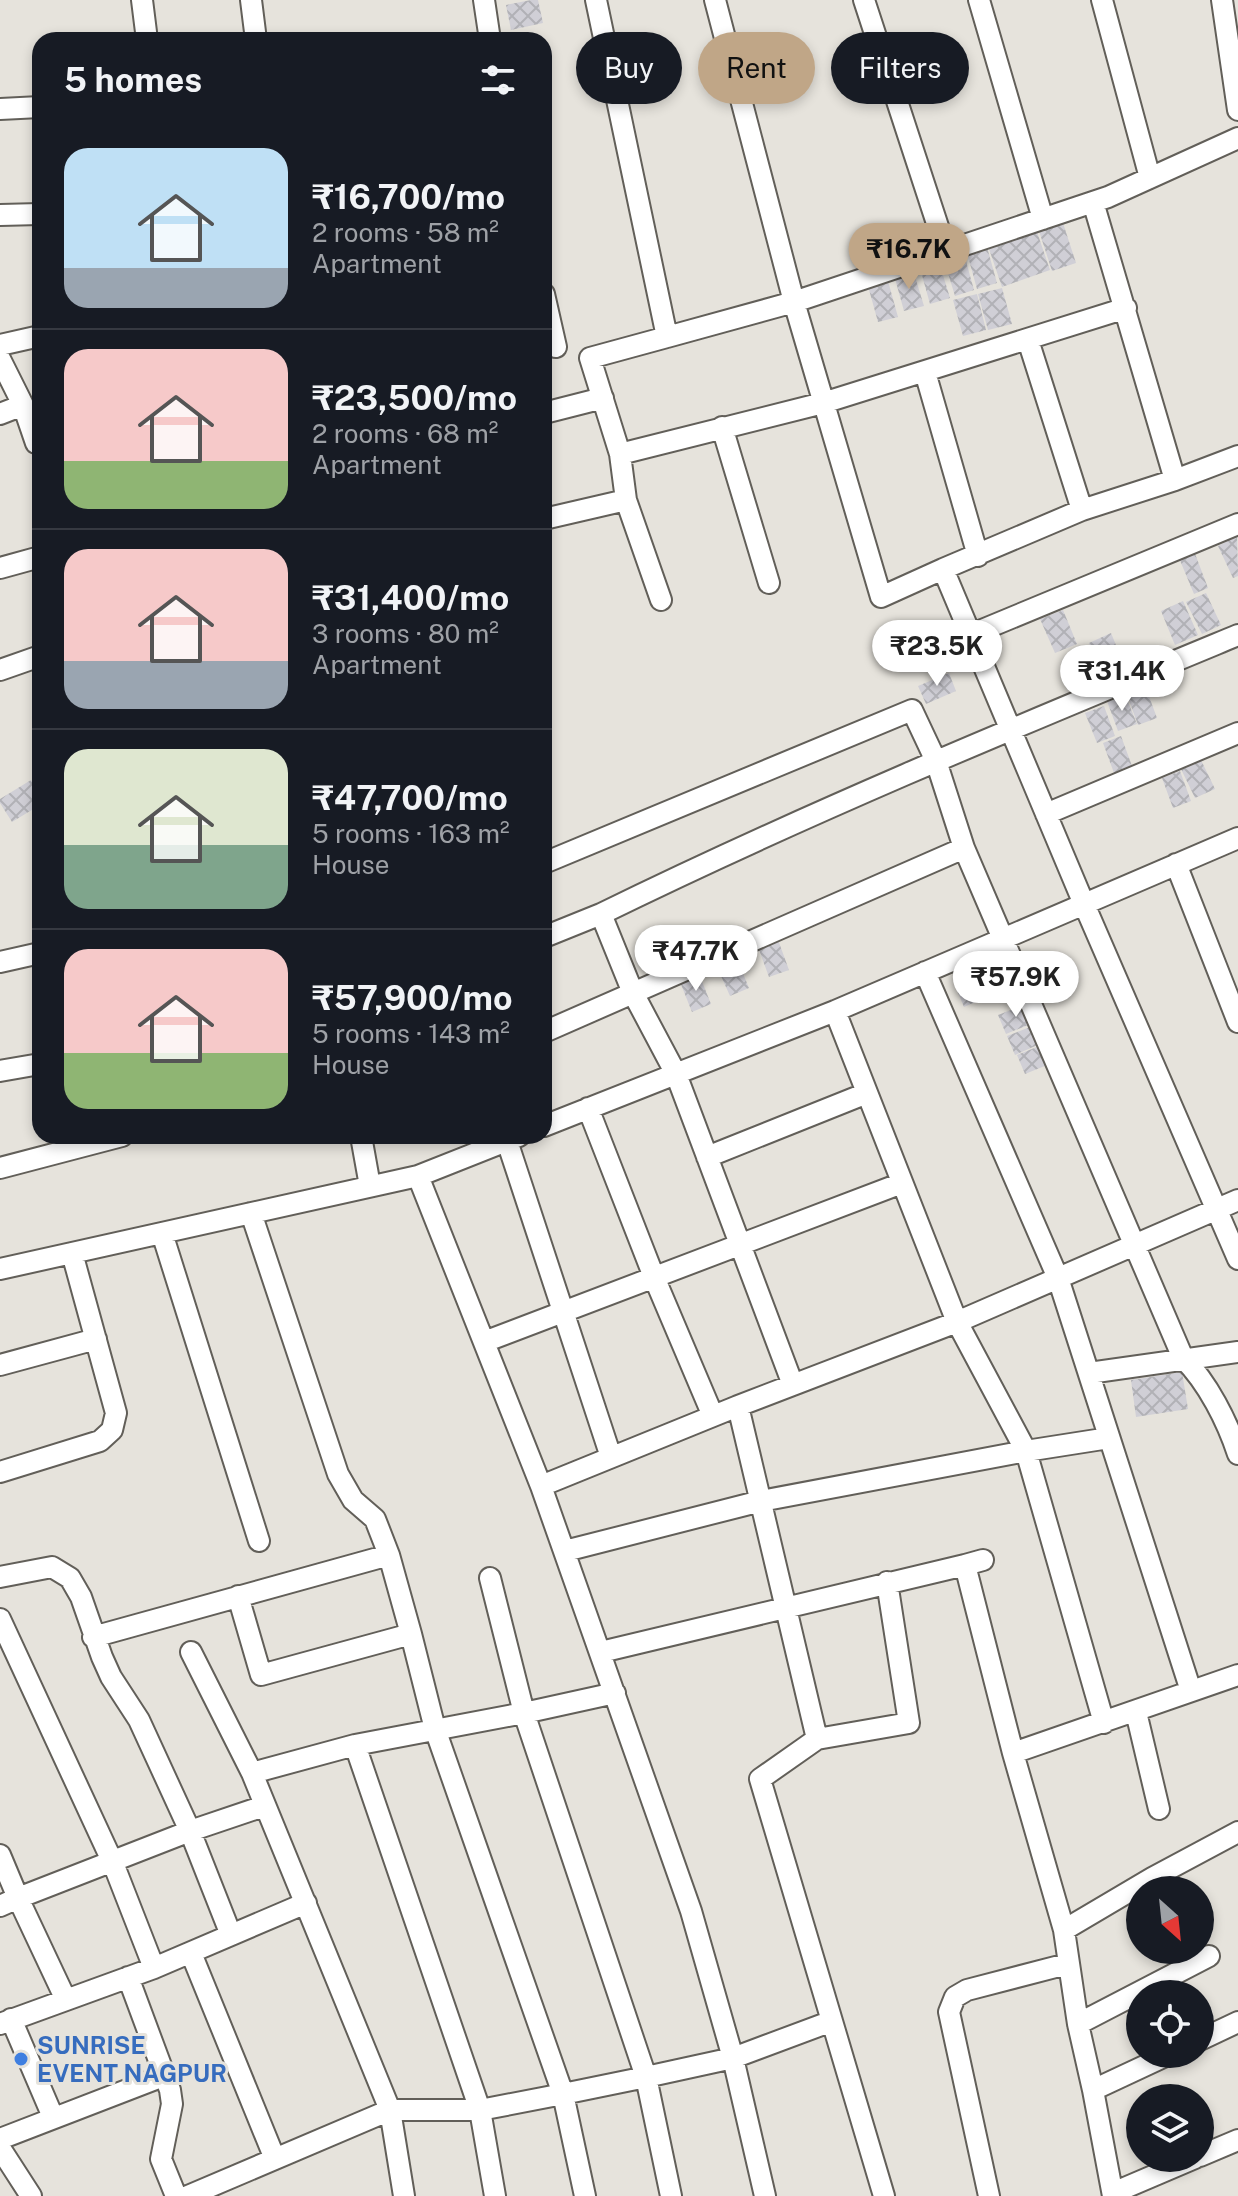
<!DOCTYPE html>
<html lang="en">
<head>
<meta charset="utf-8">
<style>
  :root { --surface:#171b24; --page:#20242c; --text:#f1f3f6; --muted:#9ea1a6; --line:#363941; --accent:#c0a687 }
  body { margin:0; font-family:"Public Sans",sans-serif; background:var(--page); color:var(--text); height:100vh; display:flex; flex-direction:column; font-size:30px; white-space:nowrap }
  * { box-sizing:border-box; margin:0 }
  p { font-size:26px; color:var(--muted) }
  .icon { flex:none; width:44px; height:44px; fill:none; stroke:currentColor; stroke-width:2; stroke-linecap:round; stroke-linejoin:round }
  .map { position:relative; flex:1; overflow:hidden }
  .drawer { position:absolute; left:32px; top:32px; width:520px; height:1112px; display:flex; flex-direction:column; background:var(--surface); border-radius:24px; box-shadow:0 4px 12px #0003 }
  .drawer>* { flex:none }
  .hud { position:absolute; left:576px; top:32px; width:542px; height:72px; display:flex; gap:16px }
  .needle { width:52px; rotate:153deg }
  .tools { position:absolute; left:1126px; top:1876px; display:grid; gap:16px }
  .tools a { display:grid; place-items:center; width:88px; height:88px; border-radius:50%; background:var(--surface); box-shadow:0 4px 12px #0003; font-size:40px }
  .price { position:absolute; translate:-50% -68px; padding:0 18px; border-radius:28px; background:#fff; color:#222; font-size:26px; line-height:52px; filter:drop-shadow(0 2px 4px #0008) }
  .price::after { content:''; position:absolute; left:50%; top:48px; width:24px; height:18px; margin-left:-12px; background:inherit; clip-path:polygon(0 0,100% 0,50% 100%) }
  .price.selected { background:var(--accent); color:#111 }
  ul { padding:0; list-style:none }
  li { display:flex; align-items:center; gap:24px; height:200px; padding:0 32px }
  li+li { border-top:2px solid var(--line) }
  li span { display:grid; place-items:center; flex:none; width:224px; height:160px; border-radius:24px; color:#555 }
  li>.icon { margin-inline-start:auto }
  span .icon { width:96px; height:96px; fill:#fffc; stroke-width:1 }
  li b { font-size:34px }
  h2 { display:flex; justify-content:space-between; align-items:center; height:96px; padding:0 32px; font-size:34px }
  .chip { padding:0 28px; border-radius:36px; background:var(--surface); box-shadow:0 4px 12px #0003; font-size:28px; line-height:72px }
  .chip.selected { background:var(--accent); color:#111 }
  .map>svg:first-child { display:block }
  .building { fill:url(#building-cross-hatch) }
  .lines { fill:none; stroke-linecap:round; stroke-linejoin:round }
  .minor-casing { stroke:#625f59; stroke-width:24 }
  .minor { stroke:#fff; stroke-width:20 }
  .shop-dot { fill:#3f7fe0; stroke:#e6e3dc; stroke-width:3 }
  .labels { text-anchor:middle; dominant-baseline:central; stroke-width:6; stroke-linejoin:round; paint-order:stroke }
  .shop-label { font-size:24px; font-weight:bold; fill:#366cbe; stroke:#e6e3dc; text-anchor:start }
</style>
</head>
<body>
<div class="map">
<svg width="1238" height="2196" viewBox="0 0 1238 2196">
  <defs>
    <pattern id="building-cross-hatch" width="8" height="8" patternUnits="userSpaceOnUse" patternTransform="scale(2)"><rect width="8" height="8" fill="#d0cfd6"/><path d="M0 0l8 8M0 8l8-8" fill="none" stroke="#b1b1b6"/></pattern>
  </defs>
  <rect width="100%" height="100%" fill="#e6e3dc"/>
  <path class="building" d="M531,0H538L543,23L511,30L506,5Z
    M1063,223L1076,263L1052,271L1039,231Z
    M1036,229L1050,270L1002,287L988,246Z
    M987,247L997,283L977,289L967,253Z
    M964,254L974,290L955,296L944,260Z
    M939,262L950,298L930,304L920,268Z
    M913,270L924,306L904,311L894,275Z
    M888,281L898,317L878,322L868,286Z
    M1002,288L1012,324L988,330L978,294Z
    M977,294L986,330L963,336L953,300Z
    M1237,536L1238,576L1233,578L1218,546Z
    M1194,551L1208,588L1194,594L1179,558Z
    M1206,593L1221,625L1202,634L1186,602Z
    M1183,601L1198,635L1175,645L1161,611Z
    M1063,610L1077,644L1055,653L1040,619Z
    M1111,633L1125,667L1103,677L1089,643Z
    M949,673L956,691L926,704L918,686Z
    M1146,688L1157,718L1138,725L1127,695Z
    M1125,694L1137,724L1118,731L1107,701Z
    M1104,706L1115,736L1097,743L1085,713Z
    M1121,736L1132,766L1114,773L1103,743Z
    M1201,760L1215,789L1195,798L1181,769Z
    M1180,771L1191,801L1173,808L1162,778Z
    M31,780L40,795V805L12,822L0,803V799Z
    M777,937L789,970L769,977L758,947Z
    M737,959L749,988L730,996L717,967Z
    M699,974L711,1004L692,1012L680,982Z
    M983,977L991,995L964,1007L956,988Z
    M1026,1004L1033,1023L1006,1034L998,1015Z
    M1035,1025L1042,1043L1015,1055L1007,1036Z
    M1044,1044L1052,1063L1025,1074L1017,1055Z
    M1182,1372L1188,1409L1136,1417L1131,1380Z"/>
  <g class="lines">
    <defs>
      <path id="minor" d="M142,0L147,40
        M251,0L256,40
        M484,0L490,40
        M596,0L667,337L590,358L620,454L823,403L1126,308
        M864,0L946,251
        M979,0L1043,219
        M1102,0L1150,178
        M1222,0L1238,110
        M0,109L40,107
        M1093,202L1175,480
        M0,215L40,214
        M544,294L556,347
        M667,337L794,302L715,0
        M1028,340L1082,510
        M0,345L40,336
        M0,359L23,405L36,443
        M925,372L978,556
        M544,413L603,398
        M0,414L23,405
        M722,427L769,583
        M1238,456L1175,480L1082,510L943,569L1084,904L1238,1259
        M626,500L661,600
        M544,519L626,500L620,454
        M0,568L40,557
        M943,569L881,597L794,302L1108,197L1238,138
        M970,635L1238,524
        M0,670L40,656
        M1046,814L1238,733
        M544,863L912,710L936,761L964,848
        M1176,864L1238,1022
        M544,937L601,914
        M0,962L40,953
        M925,972L1058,1278L1191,1691
        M544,1032L964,848L1183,1358C1208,1383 1227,1421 1238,1454
        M0,1071L40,1064
        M588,1108L654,1277L713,1416
        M544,1126L835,1011L1238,838
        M361,1136L370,1186
        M519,1136L418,1176L541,1486
        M507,1141L611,1457
        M707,1157L867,1093
        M0,1168L122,1136
        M251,1213L338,1474L353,1500L375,1519L389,1555L411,1634
        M162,1233L259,1541
        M0,1269L418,1176
        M484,1342L902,1183
        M0,1365L96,1339
        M1089,1373L1238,1352
        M793,1385L676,1074L633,993L601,914C809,812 1023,724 1238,635
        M738,1406L957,1322L1238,1200
        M0,1472L100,1441L112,1430L116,1413L72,1253
        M565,1551L761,1501L1026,1451L957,1322L835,1011
        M983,1560L965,1565L1013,1753
        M0,1577L52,1567L70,1578L81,1597L102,1657L111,1677L139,1720L190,1831L231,1935
        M490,1578L524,1713L646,2077L563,2094L585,2196
        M238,1596L261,1675L411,1634L435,1729L563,2094L480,2110L495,2196
        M0,1619L113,1863L154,1968
        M93,1637L389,1555
        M191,1652L252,1773
        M601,1652L965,1565
        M1136,1712L1159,1809
        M1104,1723L1026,1451L1109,1438
        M817,1739L909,1723L887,1582
        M355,1745L480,2110H390L404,2196
        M0,1855L18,1898L0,1906
        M1064,1930L1152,1878L1238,1832
        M191,1953L275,2159
        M128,1977L170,2090L172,2104L161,2159L176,2196
        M66,2000L18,1898L190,1831L264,1806
        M11,2019L53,2117
        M0,2024L154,1968L306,1903
        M1078,2024L1209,1956
        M1200,2040L1238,2022
        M1093,2090L1078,2024L1064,1930L1013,1753L1238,1675
        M0,2139L166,2075
        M0,2148L31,2196
        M1200,2156L1238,2140
        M1113,2193L1195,2158
        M188,2196L390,2110L252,1773L355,1745L524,1713L615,1693
        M671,2196L646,2077L733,2058L832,2021
        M765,2196L733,2058L691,1911L541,1486L738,1406L817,1739L760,1779L884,2196
        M989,2196L949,2012L955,1997L967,1990L1067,1964
        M1113,2196L1093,2090L1170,2054"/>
    </defs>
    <use href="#minor" class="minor-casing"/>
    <use href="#minor" class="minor"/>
  </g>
  <circle class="shop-dot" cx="21" cy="2059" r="8"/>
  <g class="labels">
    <g class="shop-label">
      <text x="37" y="2045">SUNRISE<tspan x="37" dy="28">EVENT NAGPUR</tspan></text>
    </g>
  </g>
</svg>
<div class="tools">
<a><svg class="needle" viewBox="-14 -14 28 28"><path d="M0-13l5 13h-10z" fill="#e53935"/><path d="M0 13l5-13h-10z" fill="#9ea1a6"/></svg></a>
<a><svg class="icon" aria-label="locate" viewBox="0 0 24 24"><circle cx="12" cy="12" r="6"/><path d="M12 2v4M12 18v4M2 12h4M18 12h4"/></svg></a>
<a><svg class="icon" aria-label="layers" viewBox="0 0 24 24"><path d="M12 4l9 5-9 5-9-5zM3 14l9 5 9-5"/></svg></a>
</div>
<b class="price selected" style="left:909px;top:291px">₹16.7K</b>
<b class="price" style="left:937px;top:688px">₹23.5K</b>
<b class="price" style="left:1122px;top:713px">₹31.4K</b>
<b class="price" style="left:696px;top:993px">₹47.7K</b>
<b class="price" style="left:1016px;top:1019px">₹57.9K</b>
<div class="hud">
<a class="chip">Buy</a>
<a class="chip selected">Rent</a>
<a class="chip">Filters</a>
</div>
<section class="drawer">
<h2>5 homes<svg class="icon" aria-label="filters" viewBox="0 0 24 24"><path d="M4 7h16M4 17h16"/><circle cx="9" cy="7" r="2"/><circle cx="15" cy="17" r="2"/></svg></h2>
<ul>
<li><span style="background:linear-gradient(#bfe0f5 75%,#9aa5b1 0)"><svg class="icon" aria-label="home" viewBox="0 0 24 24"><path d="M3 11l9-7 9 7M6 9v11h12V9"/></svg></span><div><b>₹16,700/mo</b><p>2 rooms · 58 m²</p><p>Apartment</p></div></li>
<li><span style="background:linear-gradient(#f6c9c9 70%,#8fb573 0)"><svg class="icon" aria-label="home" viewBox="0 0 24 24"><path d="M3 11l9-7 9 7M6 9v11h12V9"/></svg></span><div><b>₹23,500/mo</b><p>2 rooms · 68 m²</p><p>Apartment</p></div></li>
<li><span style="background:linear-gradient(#f6c9c9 70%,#9aa5b1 0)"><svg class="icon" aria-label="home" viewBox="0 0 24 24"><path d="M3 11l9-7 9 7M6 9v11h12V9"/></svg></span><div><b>₹31,400/mo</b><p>3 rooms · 80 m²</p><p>Apartment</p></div></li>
<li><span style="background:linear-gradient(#dfe7d0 60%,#7fa58c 0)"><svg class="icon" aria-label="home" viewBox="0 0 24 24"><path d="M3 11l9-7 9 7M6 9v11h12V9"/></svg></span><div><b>₹47,700/mo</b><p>5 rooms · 163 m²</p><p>House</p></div></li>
<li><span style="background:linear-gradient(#f6c9c9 65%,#8fb573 0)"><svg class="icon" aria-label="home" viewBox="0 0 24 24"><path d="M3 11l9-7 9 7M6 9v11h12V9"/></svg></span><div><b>₹57,900/mo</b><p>5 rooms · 143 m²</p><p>House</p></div></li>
</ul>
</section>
</div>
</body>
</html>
